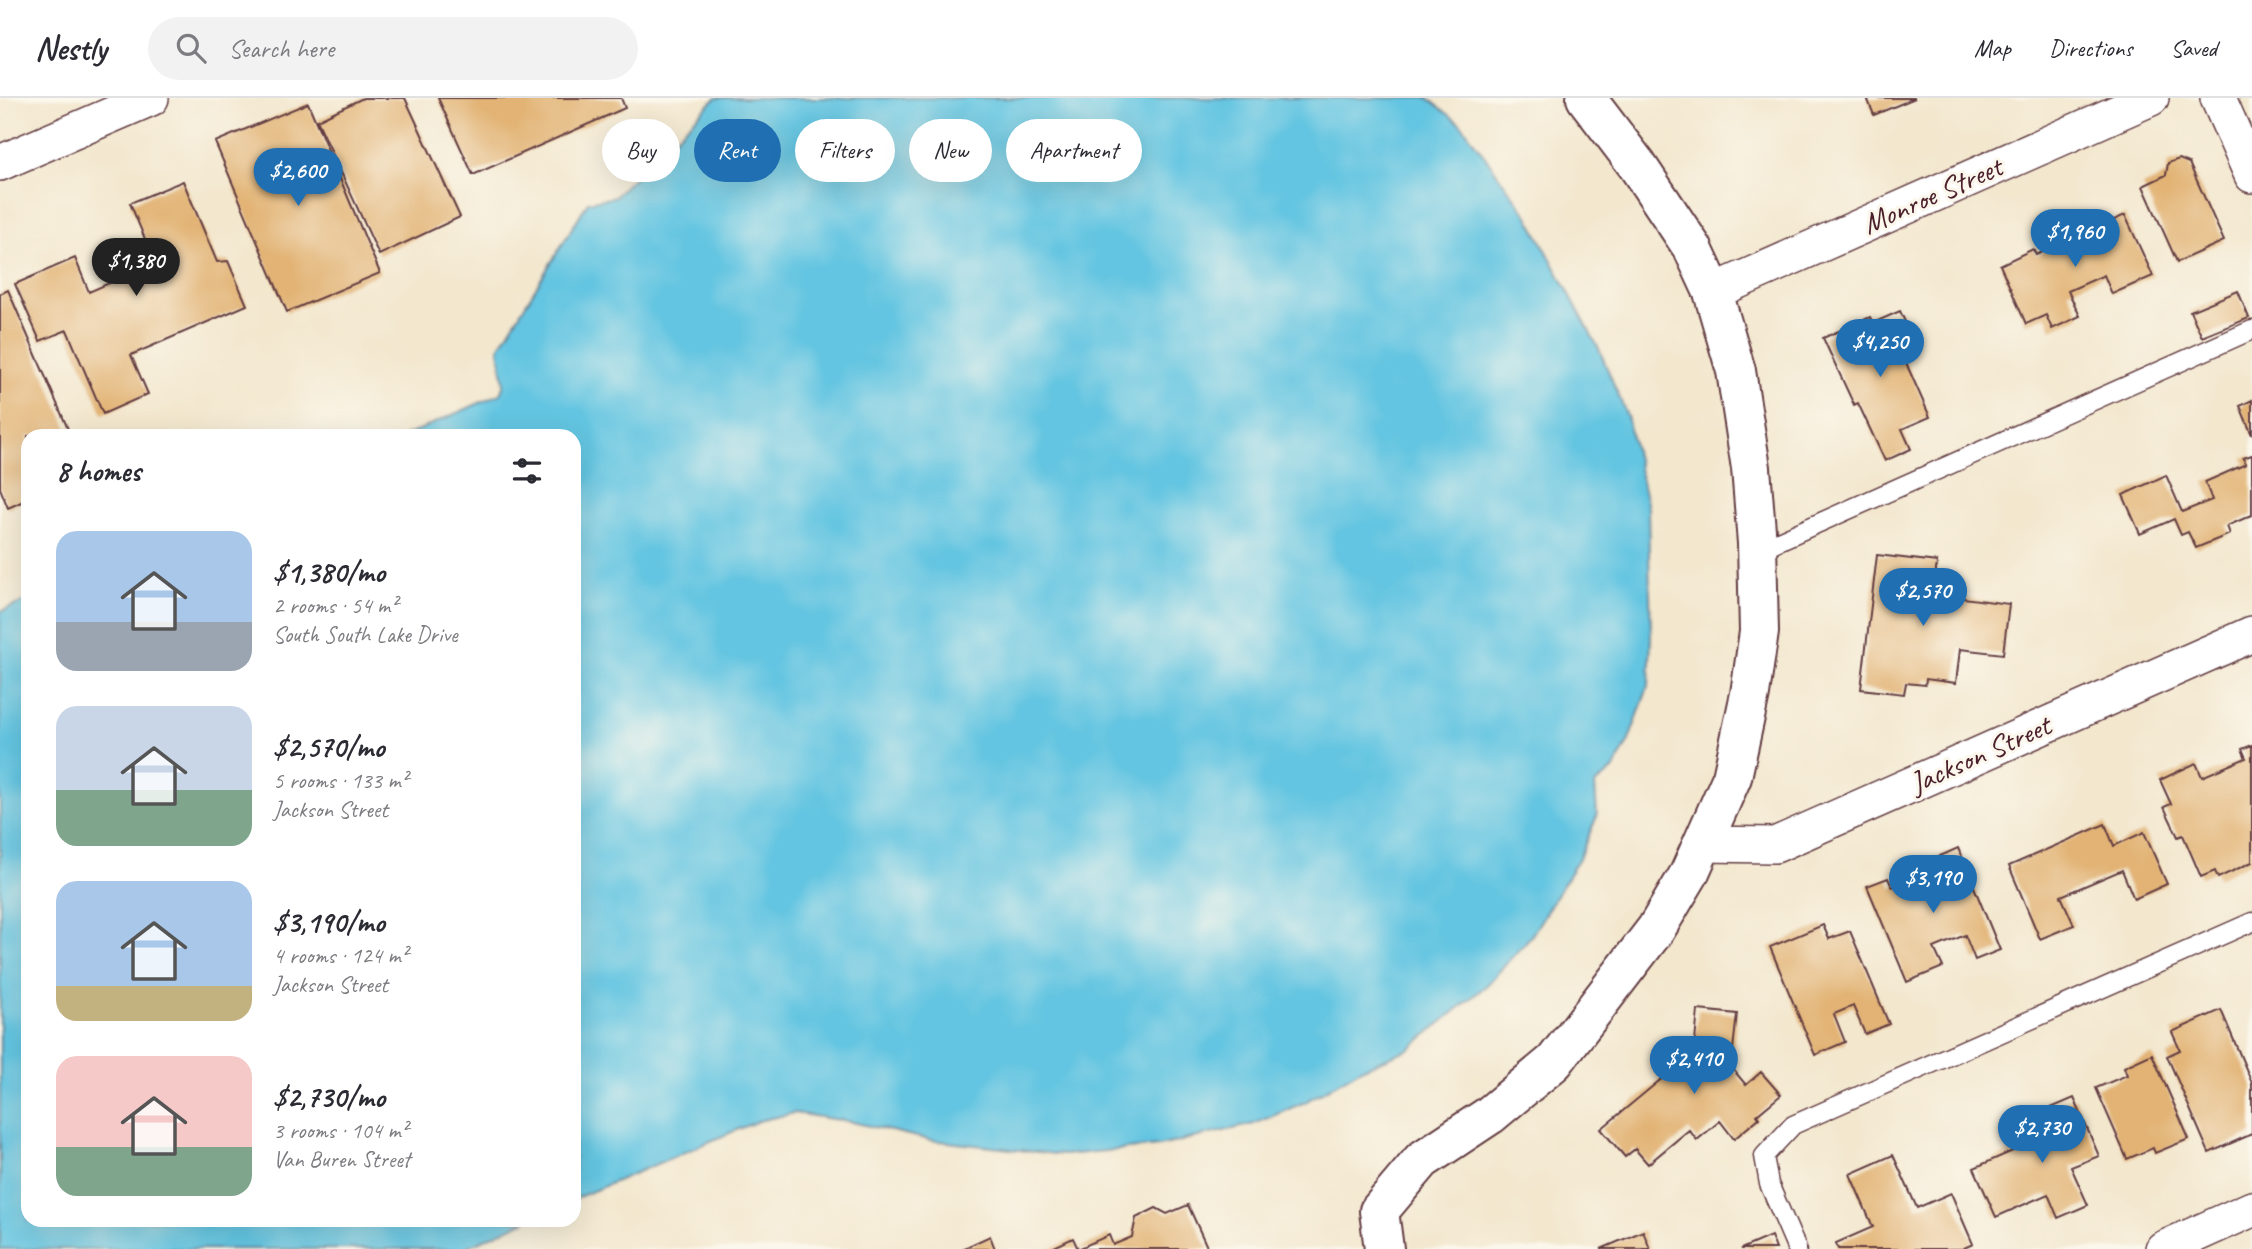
<!DOCTYPE html>
<html lang="en">
<head>
<meta charset="utf-8">
<style>
  :root { --surface:#fff; --page:#f2f2f3; --text:#2b2b33; --muted:#7c7c81; --line:#e1e1e2; --accent:#1f6fb2 }
  body { margin:0; font-family:Caveat,sans-serif; background:var(--page); color:var(--text); height:100vh; display:flex; flex-direction:column; font-size:26px; white-space:nowrap }
  * { box-sizing:border-box; margin:0 }
  p { font-size:23px; color:var(--muted) }
  .icon { flex:none; width:38px; height:38px; fill:none; stroke:currentColor; stroke-width:2; stroke-linecap:round; stroke-linejoin:round }
  .map { position:relative; flex:1; overflow:hidden }
  .panel { position:absolute; left:21px; top:331px; width:560px; height:798px; display:flex; flex-direction:column; background:var(--surface); border-radius:21px; box-shadow:0 7px 28px #0002 }
  .panel>* { flex:none }
  .hud { position:absolute; left:602px; top:21px; width:665px; height:63px; display:flex; gap:14px }
  .price { position:absolute; translate:-50% -60px; padding:0 16px; border-radius:24px; background:var(--accent); color:#fff; font-size:23px; line-height:46px; filter:drop-shadow(0 2px 4px #0008) }
  .price::after { content:''; position:absolute; left:50%; top:42px; width:21px; height:16px; margin-left:-10px; background:inherit; clip-path:polygon(0 0,100% 0,50% 100%) }
  .price.active { background:#222; color:#fff }
  ul { padding:0; list-style:none }
  li { display:flex; align-items:center; gap:21px; height:175px; padding:0 35px }
  li span { display:grid; place-items:center; flex:none; width:196px; height:140px; border-radius:21px; color:#555 }
  li>.icon { margin-inline-start:auto }
  span .icon { width:84px; height:84px; fill:#fffc; stroke-width:1 }
  li b { font-size:30px }
  h2 { display:flex; justify-content:space-between; align-items:center; height:84px; padding:0 35px; font-size:30px }
  .pill { padding:0 24px; border-radius:32px; background:var(--surface); box-shadow:0 7px 28px #0002; font-size:24px; line-height:63px }
  .pill.active { background:var(--accent); color:#fff }
  header { display:flex; align-items:center; gap:42px; box-sizing:border-box; height:98px; padding:0 35px; background:var(--surface); border-bottom:2px solid var(--line) }
  header strong { font-size:33px }
  nav { display:flex; gap:38px; margin-inline-start:auto; font-size:24px }
  .search { width:490px; height:63px; background:var(--page); display:flex; align-items:center; gap:18px; box-sizing:border-box; padding:0 24px; border-radius:38px; color:var(--muted); font-size:26px }
  .map>svg:first-child { display:block }
  .water { fill:#63c5e1; stroke:#567286; stroke-width:2 }
  .building { fill:#e2b375 }
  .lines { fill:none; stroke-linecap:round; stroke-linejoin:round }
  .lane-casing { stroke:#633d43; stroke-width:21 }
  .street-casing { stroke:#633d43; stroke-width:38 }
  .secondary-casing { stroke:#633d43; stroke-width:42 }
  .lane { stroke:#fff; stroke-width:18 }
  .street { stroke:#fff; stroke-width:35 }
  .secondary { stroke:#fff; stroke-width:38 }
  .labels { text-anchor:middle; dominant-baseline:central; stroke-width:6; stroke-linejoin:round; paint-order:stroke }
  .street-label { font-size:30px; fill:#4a1f2b; stroke:#fbf7ec }
</style>
</head>
<body>
<header>
<strong>Nestly</strong>
<div class="search"><svg class="icon" aria-label="search" viewBox="0 0 24 24"><circle cx="10" cy="10" r="6"/><path d="M15 15l6 6"/></svg>Search here</div>
<nav><a>Map</a><a>Directions</a><a>Saved</a></nav>
</header>
<div class="map">
<svg width="2252" height="1151" viewBox="0 0 2252 1151">
  <rect width="100%" height="100%" fill="#fbf7ec"/>
  <filter id="ink" filterUnits="userSpaceOnUse"><feTurbulence type="fractalNoise" baseFrequency=".0143" numOctaves="2"/><feDisplacementMap in="SourceGraphic" scale="14" xChannelSelector="R" yChannelSelector="G"/><feConvolveMatrix kernelMatrix="1 2 1 2 8 2 1 2 1" color-interpolation-filters="sRGB"/></filter>
  <filter id="wash" filterUnits="userSpaceOnUse"><feTurbulence type="fractalNoise" baseFrequency=".00686" numOctaves="4" result="noise"/><feDisplacementMap in="SourceGraphic" scale="28" xChannelSelector="R" yChannelSelector="G"/><feGaussianBlur stdDeviation="1.57" result="paint"/><feColorMatrix in="noise" values="0 0 0 0 0 0 0 0 0 0 0 0 0 0 0 0 0 1.4 0 .05"/><feComposite in="paint" operator="in"/></filter>
  <g filter="url(#wash)">
    <rect width="100%" height="100%" fill="#f3e7ce"/>
    <path class="water" d="M716,0H1428L1462,27L1528,118L1599,251L1627,318L1648,410L1651,539L1649,586L1629,642L1614,671L1595,687L1597,718L1579,760L1532,837L1487,887L1409,951L1363,970L1305,1004L1254,1026L1159,1048L1064,1057L930,1042L852,1024L794,1015L758,1023L574,1101V338H405L500,296L504,286L499,250L588,104L614,99Z
      M28,502V1122H527L462,1151H0V514Z"/>
    <g id="blocks">
      <path class="building" d="M363,0H405L460,119L379,157L317,22Z
        M438,0H621L625,10L473,77Z
        M1867,0H1915L1874,17Z
        M308,5L380,175L287,214L215,44Z
        M2179,61L2189,65L2224,143L2177,164L2143,88L2166,77L2168,65Z
        M183,83L217,164L228,163L247,207L131,257L148,296L103,316L67,232L40,243L15,186L75,160L89,194L155,165L130,105Z
        M2087,117L2094,131L2125,117L2153,178L2112,196L2104,177L2068,193L2080,218L2052,231L2046,217L2026,226L2000,167L2033,151L2036,157L2063,145L2056,131Z
        M8,192L71,338H28V401L8,410L0,390V196Z
        M2238,193L2249,220L2202,239L2190,213Z
        M1900,213L1913,241L1898,247L1930,319L1902,331L1911,351L1885,363L1858,305L1854,307L1823,240L1870,219L1873,225Z
        M2252,302V337L2240,308Z
        M2252,357V417L2227,428L2230,436L2196,450L2188,434L2181,437L2174,421L2140,436L2123,397L2166,377L2182,414L2212,402L2205,384L2246,366L2243,360Z
        M1877,457L1937,464L1933,496L2009,506L2003,556L1960,551L1956,585L1926,581L1925,587L1906,585L1904,596L1861,591Z
        M2252,647V764L2218,780L2215,773L2201,779L2183,737L2178,739L2164,709L2171,706L2160,682L2196,665L2202,679L2246,660L2242,651Z
        M2105,726L2114,748L2144,734L2167,786L2134,801L2122,772L2061,798L2074,827L2040,841L2009,768Z
        M1958,750L2000,852L1975,862L1965,837L1934,850L1943,869L1907,884L1867,788L1888,780L1892,789L1935,771L1931,762Z
        M1823,827L1829,841L1850,833L1889,926L1865,936L1853,908L1834,916L1845,944L1815,957L1770,849Z
        M1698,912L1737,916L1731,969L1746,987L1761,974L1781,997L1757,1017L1759,1020L1734,1041L1720,1023L1697,1042L1689,1032L1648,1066L1635,1051L1625,1059L1601,1031L1694,954Z
        M2221,912L2252,985V1036L2209,1055L2167,958L2180,952L2172,934Z
        M2152,956L2189,1041L2155,1055L2153,1050L2127,1061L2096,990L2127,977L2124,969Z
        M2074,1000L2099,1058L2071,1069L2088,1107L2058,1120L2048,1096L1996,1119L1974,1070L2040,1041L2030,1019Z
        M1893,1057L1917,1110L1951,1095L1973,1146L1962,1151H1838L1836,1145L1873,1129L1850,1076Z
        M1188,1107L1208,1151H1050L1073,1140L1078,1151L1109,1137L1113,1147L1132,1139L1136,1120L1156,1110L1167,1116Z
        M1643,1133L1650,1151H1601Z
        M990,1138L995,1151H962Z
        M1771,1138L1776,1151H1741Z"/>
    </g>
  </g>
  <g filter="url(#ink)">
    <use href="#blocks" fill-opacity="0" stroke="#633d43" stroke-width="2"/>
    <g class="lines">
      <defs>
        <path id="lane" d="M1756,453L2252,232
          M1797,1151L1769,1086L1764,1058L1793,1027L2252,824"/>
        <path id="street" d="M2218,0L2252,77
          M0,65L151,0
          M1713,194L2151,0
          M1702,746L1775,747L2252,536
          M2163,1151L2252,1111"/>
        <path id="secondary" d="M1384,1151L1379,1113L1422,1062L1490,1017L1554,964L1656,831L1689,776L1732,679L1750,596L1759,534L1757,445L1751,370L1736,273L1713,194L1693,151L1637,67L1586,0"/>
      </defs>
      <use href="#lane" class="lane-casing"/>
      <use href="#street" class="street-casing"/>
      <use href="#secondary" class="secondary-casing"/>
      <use href="#lane" class="lane"/>
      <use href="#street" class="street"/>
      <use href="#secondary" class="secondary"/>
    </g>
  </g>
  <g class="labels">
    <g class="street-label">
      <text transform="translate(1932 97) rotate(-24)">Monroe Street</text>
      <text transform="translate(1980 656) rotate(-24)">Jackson Street</text>
    </g>
  </g>
</svg>
<b class="price" style="left:298px;top:110px">$2,600</b>
<b class="price" style="left:2075px;top:171px">$1,960</b>
<b class="price active" style="left:136px;top:200px">$1,380</b>
<b class="price" style="left:1880px;top:281px">$4,250</b>
<b class="price" style="left:1923px;top:530px">$2,570</b>
<b class="price" style="left:1933px;top:817px">$3,190</b>
<b class="price" style="left:1694px;top:998px">$2,410</b>
<b class="price" style="left:2042px;top:1067px">$2,730</b>
<div class="hud">
<a class="pill">Buy</a>
<a class="pill active">Rent</a>
<a class="pill">Filters</a>
<a class="pill">New</a>
<a class="pill">Apartment</a>
</div>
<section class="panel">
<h2>8 homes<svg class="icon" aria-label="filters" viewBox="0 0 24 24"><path d="M4 7h16M4 17h16"/><circle cx="9" cy="7" r="2"/><circle cx="15" cy="17" r="2"/></svg></h2>
<ul>
<li><span style="background:linear-gradient(#a9c7e8 65%,#9aa5b1 0)"><svg class="icon" aria-label="home" viewBox="0 0 24 24"><path d="M3 11l9-7 9 7M6 9v11h12V9"/></svg></span><div><b>$1,380/mo</b><p>2 rooms · 54 m²</p><p>South South Lake Drive</p></div></li>
<li><span style="background:linear-gradient(#c9d6e8 60%,#7fa58c 0)"><svg class="icon" aria-label="home" viewBox="0 0 24 24"><path d="M3 11l9-7 9 7M6 9v11h12V9"/></svg></span><div><b>$2,570/mo</b><p>5 rooms · 133 m²</p><p>Jackson Street</p></div></li>
<li><span style="background:linear-gradient(#a9c7e8 75%,#c2b280 0)"><svg class="icon" aria-label="home" viewBox="0 0 24 24"><path d="M3 11l9-7 9 7M6 9v11h12V9"/></svg></span><div><b>$3,190/mo</b><p>4 rooms · 124 m²</p><p>Jackson Street</p></div></li>
<li><span style="background:linear-gradient(#f6c9c9 65%,#7fa58c 0)"><svg class="icon" aria-label="home" viewBox="0 0 24 24"><path d="M3 11l9-7 9 7M6 9v11h12V9"/></svg></span><div><b>$2,730/mo</b><p>3 rooms · 104 m²</p><p>Van Buren Street</p></div></li>
</ul>
</section>
</div>
</body>
</html>
